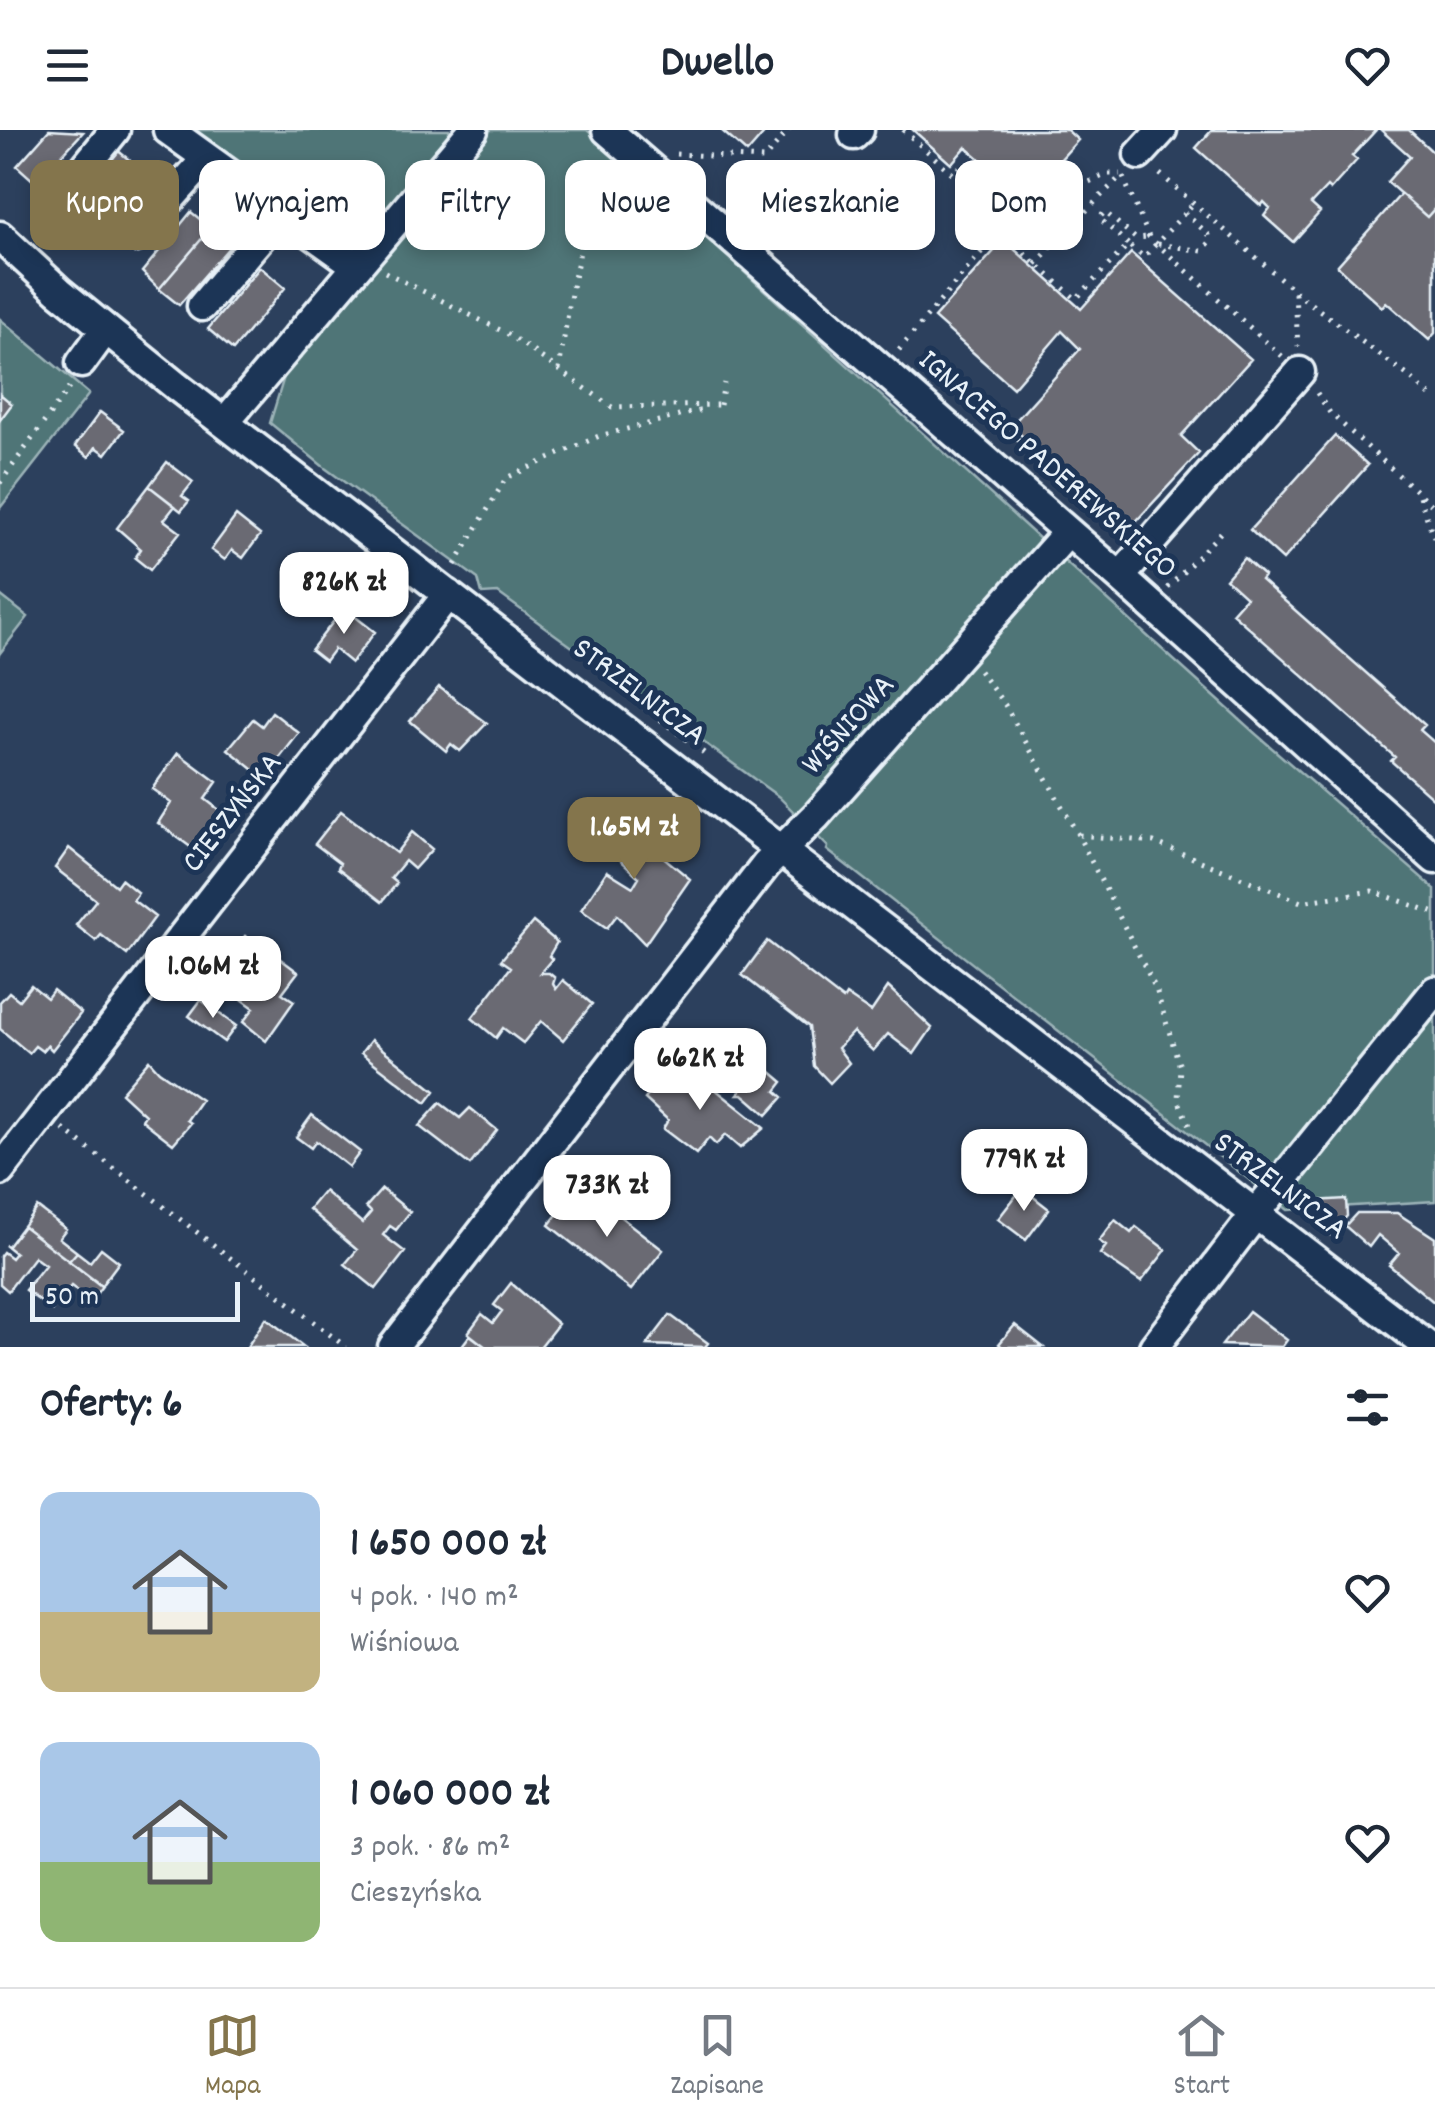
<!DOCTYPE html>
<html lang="pl">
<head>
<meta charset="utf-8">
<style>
  :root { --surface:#fff; --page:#f2f2f3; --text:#1f2937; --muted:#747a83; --line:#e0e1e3; --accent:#84754c }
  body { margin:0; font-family:Dekko,sans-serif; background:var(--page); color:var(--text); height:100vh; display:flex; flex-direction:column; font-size:38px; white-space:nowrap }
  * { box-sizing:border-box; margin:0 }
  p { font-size:32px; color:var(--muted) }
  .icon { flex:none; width:55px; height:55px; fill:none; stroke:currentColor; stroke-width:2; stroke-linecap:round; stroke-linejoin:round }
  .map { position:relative; height:1217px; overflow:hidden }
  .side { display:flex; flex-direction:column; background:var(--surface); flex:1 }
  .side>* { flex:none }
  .guide { position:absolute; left:30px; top:30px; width:1375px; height:90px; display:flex; gap:20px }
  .scale { position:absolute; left:30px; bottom:25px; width:210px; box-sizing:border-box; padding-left:10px; border:5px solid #e8f1f8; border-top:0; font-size:28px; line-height:35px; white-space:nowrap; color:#e8f1f8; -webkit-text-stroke:8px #1d3557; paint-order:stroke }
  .price { position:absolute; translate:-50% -85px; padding:0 22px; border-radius:20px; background:#fff; color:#222; font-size:32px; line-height:65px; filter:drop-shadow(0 2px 5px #0008) }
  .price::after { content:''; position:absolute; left:50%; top:60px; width:30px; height:22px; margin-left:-15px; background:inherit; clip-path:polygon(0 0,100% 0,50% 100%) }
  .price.active { background:var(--accent); color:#fff }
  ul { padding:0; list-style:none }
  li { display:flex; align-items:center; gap:30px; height:250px; padding:0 40px }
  li span { display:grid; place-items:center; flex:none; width:280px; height:200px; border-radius:20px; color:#555 }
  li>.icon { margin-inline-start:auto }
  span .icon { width:120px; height:120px; fill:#fffc; stroke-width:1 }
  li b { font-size:42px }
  h2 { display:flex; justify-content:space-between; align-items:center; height:120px; padding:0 40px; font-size:42px }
  .chip { padding:0 35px; border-radius:20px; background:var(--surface); box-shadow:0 5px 15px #0003; font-size:35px; line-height:90px }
  .chip.active { background:var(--accent); color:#fff }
  header { display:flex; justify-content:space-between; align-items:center; height:130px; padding:0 40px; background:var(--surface); font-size:45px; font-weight:700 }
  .dock { display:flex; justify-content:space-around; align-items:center; height:140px; border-top:2px solid var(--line); background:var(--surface); font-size:28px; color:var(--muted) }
  .dock a { display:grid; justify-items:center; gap:5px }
  .dock .active { color:var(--accent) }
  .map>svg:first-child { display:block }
  .green { fill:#507577; stroke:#9cb3b8; stroke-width:2.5 }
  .building { fill:#6a6a73; stroke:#e8f1f8; stroke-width:2.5 }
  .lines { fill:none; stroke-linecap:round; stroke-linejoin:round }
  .minor-casing { stroke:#e8f1f8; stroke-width:35 }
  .path { stroke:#e8f1f8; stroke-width:5; stroke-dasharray:2.5 8; stroke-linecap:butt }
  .minor { stroke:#1d3557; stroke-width:28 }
  .labels { text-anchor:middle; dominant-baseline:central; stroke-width:10; stroke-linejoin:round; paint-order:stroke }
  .street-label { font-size:32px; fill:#e8f1f8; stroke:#1d3557 }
</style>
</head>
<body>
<header><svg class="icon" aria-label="menu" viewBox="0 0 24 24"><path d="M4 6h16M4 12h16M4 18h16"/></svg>Dwello<svg class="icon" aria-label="heart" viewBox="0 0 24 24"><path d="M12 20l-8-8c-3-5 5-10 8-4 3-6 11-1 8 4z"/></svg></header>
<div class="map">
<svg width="1435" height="1217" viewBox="0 0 1435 1217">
  <rect width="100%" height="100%" fill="#2c405d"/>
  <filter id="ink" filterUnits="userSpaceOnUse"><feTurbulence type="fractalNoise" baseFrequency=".01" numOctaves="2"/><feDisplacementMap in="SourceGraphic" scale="20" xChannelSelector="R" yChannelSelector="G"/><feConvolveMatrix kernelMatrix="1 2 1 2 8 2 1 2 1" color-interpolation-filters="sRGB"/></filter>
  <g filter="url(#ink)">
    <path class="green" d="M171,0H587L1257,605L1435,759V1071L1288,1080L827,720L828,717L779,667L498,463L482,464L478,449L325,338L270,293L288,234L357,136Z
      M0,189L89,264L0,378Z
      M0,465L28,487L0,523Z"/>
    <path class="building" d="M49,0L83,2L36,53L17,36Z
      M721,0H767L747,23Z
      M913,0H1067L1078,10L1060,30L1073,42L1055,61L1042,50L1026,68L1009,53L1002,62L984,45L991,38L966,17L951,34Z
      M1212,0H1376L1352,26L1357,30L1330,60L1327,57L1311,74L1320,82L1293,112L1264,86L1270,78L1264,72L1261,76L1196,18Z
      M1381,0H1409L1435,24V78L1427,87L1387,52L1410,26Z
      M116,19L139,38L90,99L65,77Z
      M139,38L160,55L109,117L90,99Z
      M1401,64L1427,87L1435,78V203L1429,210L1386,172L1382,177L1337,136Z
      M191,82L211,98L159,159L142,142Z
      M211,98L231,115L179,175L159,159Z
      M1004,110L1081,179L1131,123L1251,229L1181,306L1199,323L1127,401L1011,296L1080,219L1062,201L1013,258L934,188Z
      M260,137L285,158L233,220L208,199Z
      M0,264L12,274L0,290Z
      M100,282L124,300L106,324L96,317L89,327L75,316Z
      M1335,306L1368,335L1283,430L1250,400Z
      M167,332L193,352L182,366L189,371L181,381L149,356Z
      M149,356L175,376L164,390L180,402L150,440L135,428L141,419L117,398Z
      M236,386L260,405L243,428L232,420L225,430L211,420Z
      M1244,428L1264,446L1261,450L1425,595L1420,600L1435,613V670L1391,631L1395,627L1232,483L1246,467L1226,449Z
      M344,478L375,502L351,533L334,519L325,531L311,520Z
      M439,557L487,593L460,621L451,614L446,621L410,591Z
      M272,582L299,603L264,648L228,619L253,589L262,596Z
      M178,623L217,652L205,669L231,689L204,727L158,693L171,673L152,659Z
      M341,681L396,723L412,702L432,719L414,739L405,731L391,748L397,753L382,772L338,738L340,733L315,714Z
      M608,682L656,718L661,713L668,720L662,726L690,749L645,814L617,785L607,798L581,780L607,741L633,757L639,747L590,702Z
      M69,718L116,756L121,749L138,763L133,770L155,787L127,825L101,805L96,811L76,795L96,770L55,738Z
      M533,792L557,812L549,826L552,829L540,843H549L555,848L553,854L556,859L563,850L592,874L563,910L541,891L523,913L503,898L496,908L472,888L511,837L501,830Z
      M245,806L262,821L264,817L298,842L282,863L294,871L266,911L243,892L254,878L239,867L243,860L219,837Z
      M767,811L843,870L846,865L871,882L888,857L932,898L914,924L888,904L873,921L853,902L838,918L849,933L830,953L814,936L809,897L742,845Z
      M31,855L47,868L53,860L81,883L52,920L47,915L42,921L35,916L29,923L0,899V872L9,862L19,870Z
      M201,870L236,896L224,912L189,886Z
      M371,910L435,961L426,973L361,923Z
      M149,930L159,941L201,970L187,990L191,993L173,1014L142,990L145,985L121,963Z
      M672,935L693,955L700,947L764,998L740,1018L725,1005L716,1015L709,1008L696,1024L663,999L668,990L645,969Z
      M763,935L783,952L776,961L783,967L767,985L743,964H738Z
      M440,973L460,988L470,978L497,1000L470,1035L419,996Z
      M312,985L360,1022L349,1037L316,1011L311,1018L296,1007Z
      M1022,1058L1049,1079L1026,1110L998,1089Z
      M382,1059L410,1082L396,1100L390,1096L383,1105L405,1122L376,1159L345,1134L357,1120L309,1079L324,1061L362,1093L371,1082L366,1077Z
      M575,1061L603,1084L608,1077L663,1120L631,1160L549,1095Z
      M1346,1069L1347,1086L1330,1105L1317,1095L1314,1071Z
      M37,1077L66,1099L59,1108L77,1122L69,1131L23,1096Z
      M1357,1083H1397L1435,1108V1173L1389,1135L1399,1123L1378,1105L1369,1117L1345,1096Z
      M1115,1090L1131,1103L1136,1097L1166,1120L1141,1152L1100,1124L1106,1116L1099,1111Z
      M23,1096L102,1156L91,1171L71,1156L52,1180L25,1160L45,1135L34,1127L8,1161L0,1154V1126L3,1122L11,1128L15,1123L5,1115L8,1116Z
      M101,1118L119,1132L101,1156L69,1131L77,1122L90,1132Z
      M511,1153L558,1194L540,1217H486L468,1203L482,1184L493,1193L502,1181L494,1175Z
      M1249,1181L1287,1210L1282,1217L1222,1215Z
      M670,1185L708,1213L705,1217L647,1215Z
      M266,1188L304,1217H247Z
      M1015,1195L1043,1217H1002L999,1214Z
      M470,1205L486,1217H461Z"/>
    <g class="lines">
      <defs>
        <path id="minor" d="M168,0L357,136
          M607,0L1120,447L1435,729
          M854,5L859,0
          M1139,25L1162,0
          M69,57L115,0
          M0,106L59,161L176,256L1429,1217
          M136,107L206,29
          M202,176L281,83
          M81,233L105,200
          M225,292L473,0
          M1120,447L1300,242
          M0,1041L448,464
          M393,1217L766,735L816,686L1068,402
          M1154,1217L1264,1073L1435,861"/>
      </defs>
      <use href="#minor" class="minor-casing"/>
      <path class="path" d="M903,0L953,44L963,33L1020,80
        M676,24L764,29L789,0
        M1160,44L1303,168L1407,245L1435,270
        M1123,47L1149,107L1282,226
        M1027,77L1066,101L1121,46
        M999,101L1016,82L1108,44H1120
        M1128,114L1099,88L1105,82L1135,108L1149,107
        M1158,114L1202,121L1210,112L1209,105L1185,83
        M1036,134L1066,101
        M385,142L508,204L612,277L720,275
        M1295,163L1298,217
        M899,220L999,101L1076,169L1128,115L1144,127L1193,74
        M559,240L572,157L597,47L595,27
        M1317,263L1330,283L1435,378
        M720,275L724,253
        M1000,294L998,296L1037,331L1032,336
        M987,296L994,288L1059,346
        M0,353L69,258
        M1419,366L1435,410
        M455,435L506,348L599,306L707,279
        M1168,458L1221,402
        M979,541L1005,575L1078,705L1156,859L1180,937L1178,969L1190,998
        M627,564L709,627
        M1079,705L1154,712L1301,772L1372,761L1435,783
        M63,999L346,1217"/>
      <use href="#minor" class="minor"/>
    </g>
  </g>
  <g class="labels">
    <g class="street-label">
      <text transform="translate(1046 336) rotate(41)">IGNACEGO PADEREWSKIEGO</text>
      <text transform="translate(638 564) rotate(37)">STRZELNICZA</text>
      <text transform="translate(850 596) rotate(-48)">WIŚNIOWA</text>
      <text transform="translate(234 684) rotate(-52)">CIESZYŃSKA</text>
      <text transform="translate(1279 1058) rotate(37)">STRZELNICZA</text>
    </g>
  </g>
</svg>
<div class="scale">50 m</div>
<b class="price" style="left:344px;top:507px">826K zł</b>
<b class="price active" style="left:634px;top:752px">1.65M zł</b>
<b class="price" style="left:213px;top:891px">1.06M zł</b>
<b class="price" style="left:700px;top:983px">662K zł</b>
<b class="price" style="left:1024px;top:1084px">779K zł</b>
<b class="price" style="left:607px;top:1110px">733K zł</b>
<div class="guide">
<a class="chip active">Kupno</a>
<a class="chip">Wynajem</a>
<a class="chip">Filtry</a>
<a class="chip">Nowe</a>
<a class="chip">Mieszkanie</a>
<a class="chip">Dom</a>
</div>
</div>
<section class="side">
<h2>Oferty: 6<svg class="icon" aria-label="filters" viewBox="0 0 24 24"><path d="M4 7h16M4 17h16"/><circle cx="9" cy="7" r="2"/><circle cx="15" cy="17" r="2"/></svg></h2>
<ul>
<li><span style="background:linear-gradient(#a9c7e8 60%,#c2b280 0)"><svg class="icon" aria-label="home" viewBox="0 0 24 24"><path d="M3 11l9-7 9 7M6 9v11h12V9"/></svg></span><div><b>1 650 000 zł</b><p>4 pok. · 140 m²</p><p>Wiśniowa</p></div><svg class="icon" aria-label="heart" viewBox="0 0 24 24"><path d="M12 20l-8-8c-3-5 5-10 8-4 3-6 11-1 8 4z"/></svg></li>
<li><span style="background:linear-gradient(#a9c7e8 60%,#8fb573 0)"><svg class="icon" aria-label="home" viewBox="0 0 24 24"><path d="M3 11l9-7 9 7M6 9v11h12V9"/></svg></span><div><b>1 060 000 zł</b><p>3 pok. · 86 m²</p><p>Cieszyńska</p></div><svg class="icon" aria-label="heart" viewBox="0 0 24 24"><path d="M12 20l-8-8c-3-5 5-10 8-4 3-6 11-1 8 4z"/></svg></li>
</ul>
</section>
<nav class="dock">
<a class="active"><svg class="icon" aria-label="map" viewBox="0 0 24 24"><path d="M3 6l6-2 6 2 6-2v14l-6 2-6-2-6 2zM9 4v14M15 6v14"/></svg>Mapa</a>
<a><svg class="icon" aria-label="saved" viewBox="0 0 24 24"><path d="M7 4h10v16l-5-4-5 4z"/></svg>Zapisane</a>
<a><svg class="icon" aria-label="home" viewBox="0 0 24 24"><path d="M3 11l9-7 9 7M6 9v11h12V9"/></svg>Start</a>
</nav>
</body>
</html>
